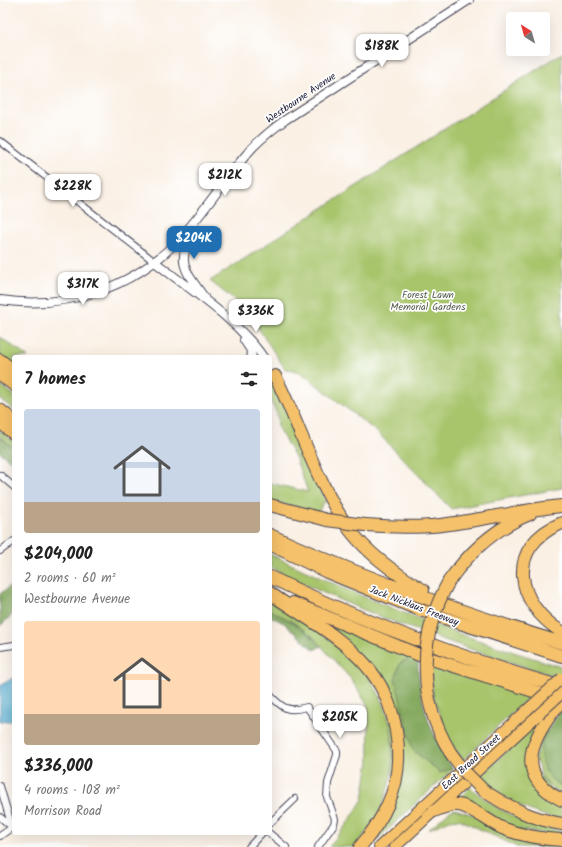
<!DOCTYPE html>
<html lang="en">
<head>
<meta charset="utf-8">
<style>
  :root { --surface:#fff; --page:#f6f6f6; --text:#222; --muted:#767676; --accent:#1f6fb2 }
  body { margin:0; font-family:Kalam,sans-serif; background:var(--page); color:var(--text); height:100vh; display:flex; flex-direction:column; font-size:15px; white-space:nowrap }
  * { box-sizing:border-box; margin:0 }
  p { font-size:13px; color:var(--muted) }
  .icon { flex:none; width:22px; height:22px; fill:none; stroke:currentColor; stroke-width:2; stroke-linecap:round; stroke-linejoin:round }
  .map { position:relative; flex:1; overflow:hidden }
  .drawer { position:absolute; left:12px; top:355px; width:260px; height:480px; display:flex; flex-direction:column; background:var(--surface); border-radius:4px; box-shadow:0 4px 16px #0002 }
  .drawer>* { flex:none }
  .needle { width:26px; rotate:323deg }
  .tools { position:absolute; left:506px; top:12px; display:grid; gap:8px }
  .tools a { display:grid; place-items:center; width:44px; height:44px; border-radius:4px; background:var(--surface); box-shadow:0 4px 16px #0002; font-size:20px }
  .price { position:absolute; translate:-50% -34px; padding:0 9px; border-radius:8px; background:#fff; color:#222; font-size:13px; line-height:26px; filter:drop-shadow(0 1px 2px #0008) }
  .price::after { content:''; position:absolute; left:50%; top:24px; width:12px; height:9px; margin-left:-6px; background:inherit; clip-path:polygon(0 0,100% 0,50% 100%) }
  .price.on { background:var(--accent); color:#fff }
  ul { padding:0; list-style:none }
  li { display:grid; align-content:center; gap:8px; height:212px; padding:0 12px }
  li span { display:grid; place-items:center; height:124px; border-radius:4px; color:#555 }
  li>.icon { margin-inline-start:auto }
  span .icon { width:72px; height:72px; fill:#fffc; stroke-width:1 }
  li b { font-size:17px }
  h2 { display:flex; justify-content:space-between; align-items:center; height:48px; padding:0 12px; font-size:17px }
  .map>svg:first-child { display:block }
  .green { fill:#a8c56c; stroke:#657454 }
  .forest { fill:#86aa60; stroke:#54664e }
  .water { fill:#4ea8cc; stroke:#386584 }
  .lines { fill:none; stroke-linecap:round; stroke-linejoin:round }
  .minor-casing { stroke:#424154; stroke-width:8 }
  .tertiary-casing { stroke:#424154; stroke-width:10 }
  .primary-casing { stroke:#424154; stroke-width:12 }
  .motorway-casing { stroke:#424154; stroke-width:14 }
  .minor { stroke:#fff; stroke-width:6 }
  .tertiary { stroke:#fff; stroke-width:8 }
  .primary { stroke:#f5c16b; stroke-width:10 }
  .motorway { stroke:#f5c16b; stroke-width:12 }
  .primary-bridge-casing { stroke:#424154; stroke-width:12; stroke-linecap:butt }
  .motorway-bridge-casing { stroke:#424154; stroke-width:14; stroke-linecap:butt }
  .primary-bridge { stroke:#f5c16b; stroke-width:10 }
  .motorway-bridge { stroke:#f5c16b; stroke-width:12 }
  .labels { text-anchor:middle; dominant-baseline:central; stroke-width:3.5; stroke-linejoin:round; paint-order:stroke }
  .street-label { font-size:10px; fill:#22223b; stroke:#fff }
  .park-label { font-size:10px; fill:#515b4c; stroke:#fff }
</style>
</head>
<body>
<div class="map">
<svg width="562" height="847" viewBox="0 0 562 847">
  <rect width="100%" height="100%" fill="#fff"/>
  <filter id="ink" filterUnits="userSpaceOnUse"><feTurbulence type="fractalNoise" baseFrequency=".025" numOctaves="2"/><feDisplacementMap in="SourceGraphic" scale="8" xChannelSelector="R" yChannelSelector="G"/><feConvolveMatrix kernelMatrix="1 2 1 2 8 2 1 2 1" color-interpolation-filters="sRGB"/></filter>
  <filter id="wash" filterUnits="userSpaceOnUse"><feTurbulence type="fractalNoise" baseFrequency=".012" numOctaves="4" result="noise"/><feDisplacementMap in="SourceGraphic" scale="16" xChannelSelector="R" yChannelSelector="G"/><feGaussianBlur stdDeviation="0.9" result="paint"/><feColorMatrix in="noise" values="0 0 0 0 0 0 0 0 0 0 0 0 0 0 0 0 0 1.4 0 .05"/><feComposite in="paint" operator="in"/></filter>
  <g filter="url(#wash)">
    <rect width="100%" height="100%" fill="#faf0e4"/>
    <path class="green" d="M562,53V488L451,509L377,432L304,375L293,370L285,369L255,323L239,304L210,281Z
      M0,337L28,357H14V365L0,355Z
      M274,380L326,502L323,503L318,513L270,501V483L308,492L295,457L278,428L277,414L270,400V383Z
      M0,385L14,395V410L0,399Z
      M0,430L14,442V448L0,437Z
      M270,554C364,600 461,637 562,667V678C463,648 363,615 270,567Z
      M270,600C297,618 326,634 350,656C389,692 403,745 386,795C383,802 382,809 378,815C372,826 362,837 355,847H329L350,820L363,799L369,761L368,706L351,679L312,636L293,622L270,610Z
      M316,618L411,657L413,750L440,773L452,768L453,769L369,847H364L394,797L390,699Z
      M430,664L531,695L463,760L448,739L433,696Z
      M535,725L527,760L562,803V820C529,813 504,800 478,778Z
      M545,728L559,786H562V794L553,789L543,779L535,758Z
      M470,787C496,810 527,827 562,831V836L516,829L458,800Z
      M455,809L562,844V847H517L459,819L450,820L429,829L450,811Z"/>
    <path class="forest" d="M0,437L14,448V464L0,452Z
      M14,583V613L0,626V594Z
      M270,610C289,620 307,630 321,646L314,650L284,623L270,616Z
      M411,657L418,660C418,700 431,734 452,768L440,773L413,750L412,747L395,679L400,663Z
      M562,708V786C555,784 550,778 546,772C532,748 549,728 562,708Z"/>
    <path class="water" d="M14,677V721H0V686Z"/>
  </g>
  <g filter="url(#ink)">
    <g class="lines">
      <defs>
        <path id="minor" d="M0,141L155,262
          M0,475L14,487
          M0,551L14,541
          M0,647L14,645
          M270,695C283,709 288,712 307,707L337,751V755L328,783L327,797L335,819L334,824L318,847
          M0,786L12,827
          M0,817L12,827
          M270,823L295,799
          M269,833L286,847
          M0,836L14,826
          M249,847L262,833"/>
        <path id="tertiary" d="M194,227C177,262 182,267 204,297
          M155,262C189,289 239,321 263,357
          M0,300C67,310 135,288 181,237C207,209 227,175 253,147C263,137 274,128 285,120L469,0
          M244,340L250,349L252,357"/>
        <path id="primary" d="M379,847L527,710
          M395,847L539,714"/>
        <path id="motorway" d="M0,360L14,371
          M0,374L14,385
          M275,376C300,425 318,488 350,530C369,555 396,574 423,590
          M0,410L14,421
          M0,422L14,434
          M270,505L327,520
          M562,523C505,546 515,604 562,632
          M365,525C387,526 410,528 432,526C476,522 518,510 562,506
          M270,535C364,578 463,613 562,643
          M270,544L327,572L420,610L562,656
          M270,577C364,623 462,658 562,687
          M449,581C470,551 495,528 530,514
          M270,593C302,616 339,635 365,664C397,700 408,760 388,804C381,820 371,834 360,847
          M293,603L419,655L562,700
          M426,672C426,701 436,728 450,752
          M562,700C535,733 509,774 562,800
          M483,790C508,807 532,819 562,824
          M434,811C441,808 449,804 458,805C470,806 489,822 502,828C521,836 542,839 562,840"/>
      </defs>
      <use href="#minor" class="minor-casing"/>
      <use href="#tertiary" class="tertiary-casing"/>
      <use href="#primary" class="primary-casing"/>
      <use href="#motorway" class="motorway-casing"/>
      <use href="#minor" class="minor"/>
      <use href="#tertiary" class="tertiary"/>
      <use href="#primary" class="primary"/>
      <use href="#motorway" class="motorway"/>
      <defs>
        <path id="primary-bridge" d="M527,710L562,678
          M539,714L562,693"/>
        <path id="motorway-bridge" d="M327,520L365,525
          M426,672C424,639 433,610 449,581
          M450,752L464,771L483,790"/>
      </defs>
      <use href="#primary-bridge" class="primary-bridge-casing"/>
      <use href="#motorway-bridge" class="motorway-bridge-casing"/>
      <use href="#primary-bridge" class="primary-bridge"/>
      <use href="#motorway-bridge" class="motorway-bridge"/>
    </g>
  </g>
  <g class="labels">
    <g class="street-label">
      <text transform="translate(301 98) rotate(-34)">Westbourne Avenue</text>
      <text transform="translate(414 606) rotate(21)">Jack Nicklaus Freeway</text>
      <text transform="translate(471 762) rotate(-43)">East Broad Street</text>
    </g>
    <g class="park-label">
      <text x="428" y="295">Forest Lawn<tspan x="428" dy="12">Memorial Gardens</tspan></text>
    </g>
  </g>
</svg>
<div class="tools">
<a><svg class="needle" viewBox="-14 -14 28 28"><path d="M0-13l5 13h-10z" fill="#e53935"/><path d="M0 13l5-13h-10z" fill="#767676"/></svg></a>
</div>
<b class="price" style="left:382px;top:68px">$188K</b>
<b class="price" style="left:225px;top:197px">$212K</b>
<b class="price" style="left:73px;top:208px">$228K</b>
<b class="price on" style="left:194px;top:260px">$204K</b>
<b class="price" style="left:83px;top:306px">$317K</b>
<b class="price" style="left:256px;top:333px">$336K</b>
<b class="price" style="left:340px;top:739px">$205K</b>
<section class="drawer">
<h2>7 homes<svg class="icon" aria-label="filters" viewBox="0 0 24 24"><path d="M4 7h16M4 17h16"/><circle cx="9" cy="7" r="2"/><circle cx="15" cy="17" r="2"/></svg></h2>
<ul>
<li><span style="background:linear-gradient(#c9d6e8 75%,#b9a48a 0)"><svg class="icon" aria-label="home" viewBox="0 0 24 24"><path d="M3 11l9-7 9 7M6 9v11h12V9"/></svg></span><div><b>$204,000</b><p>2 rooms · 60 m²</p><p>Westbourne Avenue</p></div></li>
<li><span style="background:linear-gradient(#ffd9b3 75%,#b9a48a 0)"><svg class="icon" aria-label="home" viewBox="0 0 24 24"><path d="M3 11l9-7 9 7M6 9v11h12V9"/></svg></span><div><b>$336,000</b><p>4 rooms · 108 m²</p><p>Morrison Road</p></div></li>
</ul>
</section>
</div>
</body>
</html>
